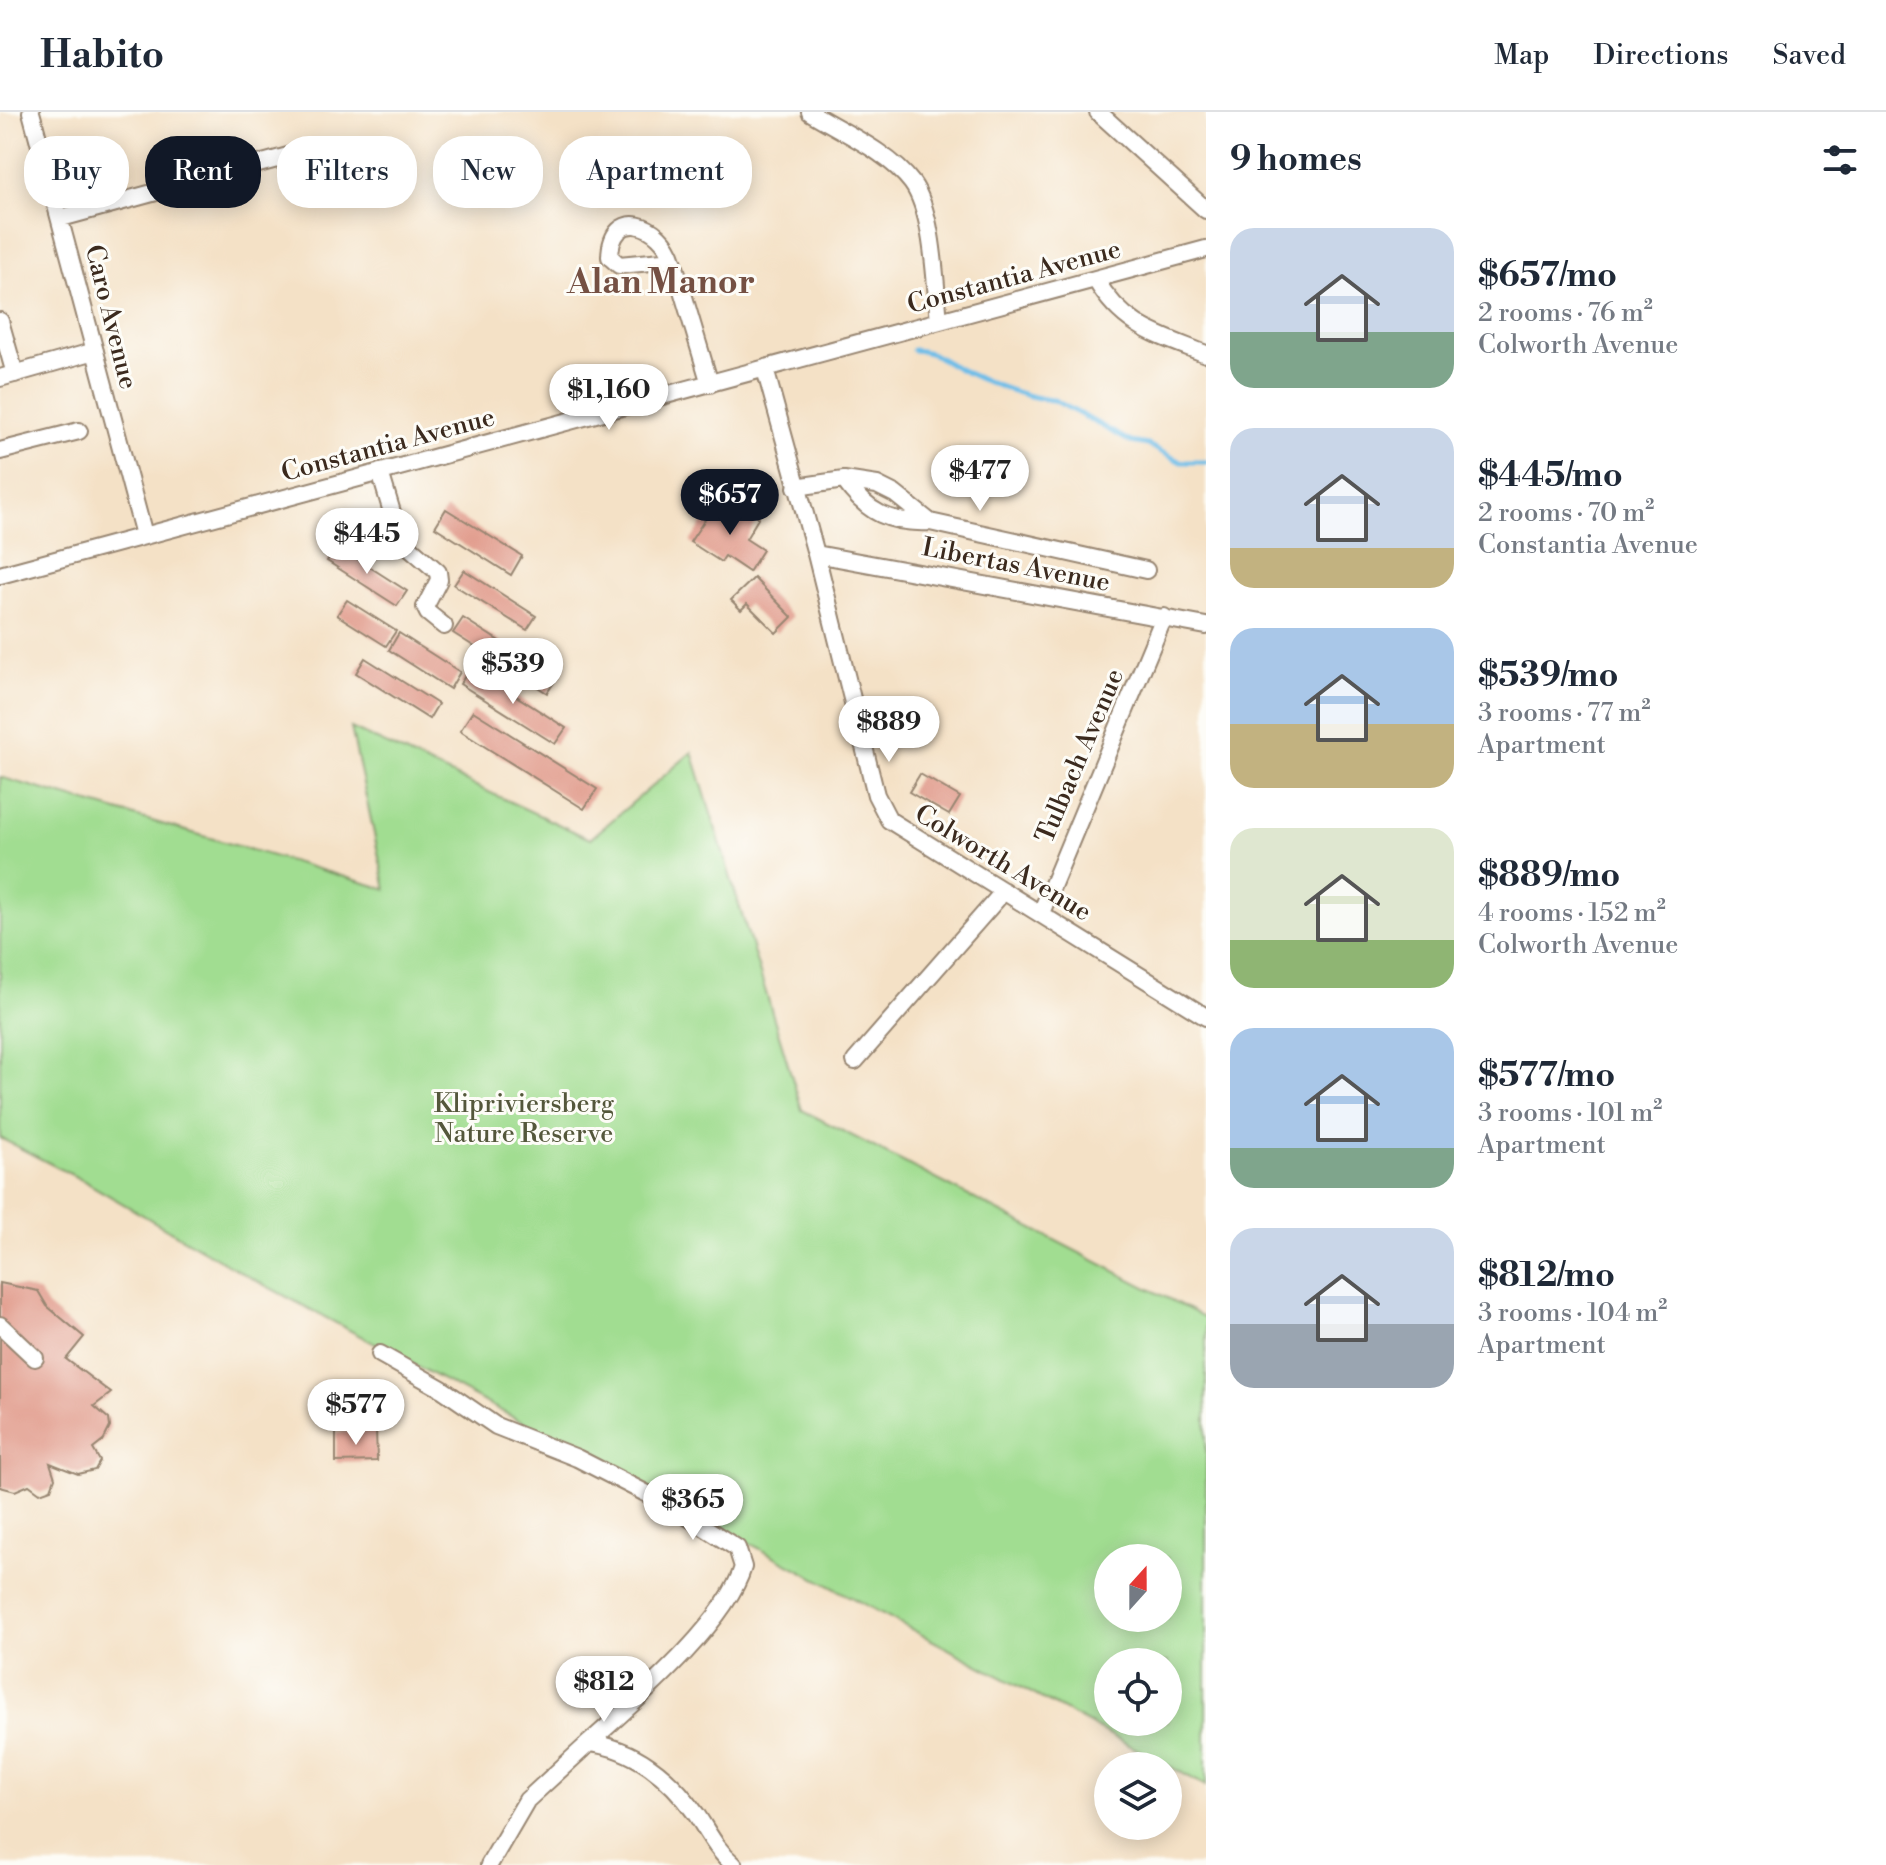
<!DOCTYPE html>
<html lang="en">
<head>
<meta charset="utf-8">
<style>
  :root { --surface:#fff; --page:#f6f6f7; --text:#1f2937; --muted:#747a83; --line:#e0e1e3; --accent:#111827 }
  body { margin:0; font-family:"Libre Bodoni",serif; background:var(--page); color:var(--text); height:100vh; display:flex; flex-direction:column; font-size:30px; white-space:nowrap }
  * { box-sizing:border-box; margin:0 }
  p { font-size:26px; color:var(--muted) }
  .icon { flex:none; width:44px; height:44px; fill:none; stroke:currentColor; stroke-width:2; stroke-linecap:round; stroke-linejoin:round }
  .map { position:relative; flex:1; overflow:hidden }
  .details { display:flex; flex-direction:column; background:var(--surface); width:680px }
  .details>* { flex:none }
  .guide { position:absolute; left:24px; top:24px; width:760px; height:72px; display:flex; gap:16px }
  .needle { width:52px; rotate:21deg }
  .controls { position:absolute; left:1094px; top:1432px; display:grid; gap:16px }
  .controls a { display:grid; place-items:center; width:88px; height:88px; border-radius:50%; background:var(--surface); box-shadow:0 4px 20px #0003; font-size:40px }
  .price { position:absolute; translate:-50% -68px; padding:0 18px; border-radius:28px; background:#fff; color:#222; font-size:26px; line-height:52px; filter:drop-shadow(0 2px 4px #0008) }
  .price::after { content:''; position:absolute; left:50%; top:48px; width:24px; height:18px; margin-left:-12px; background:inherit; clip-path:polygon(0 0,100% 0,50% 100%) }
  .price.active { background:var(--accent); color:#fff }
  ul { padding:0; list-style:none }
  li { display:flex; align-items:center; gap:24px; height:200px; padding:0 24px }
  li span { display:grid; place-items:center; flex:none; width:224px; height:160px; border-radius:24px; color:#555 }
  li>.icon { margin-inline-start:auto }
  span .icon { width:96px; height:96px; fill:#fffc; stroke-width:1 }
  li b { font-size:34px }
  h2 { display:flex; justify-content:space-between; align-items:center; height:96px; padding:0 24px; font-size:34px }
  .pill { padding:0 28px; border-radius:32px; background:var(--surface); box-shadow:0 4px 20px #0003; font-size:28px; line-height:72px }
  .pill.active { background:var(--accent); color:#fff }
  header { display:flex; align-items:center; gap:48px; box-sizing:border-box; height:112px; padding:0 40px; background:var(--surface); border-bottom:2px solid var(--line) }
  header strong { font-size:38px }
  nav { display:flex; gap:44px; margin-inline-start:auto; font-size:28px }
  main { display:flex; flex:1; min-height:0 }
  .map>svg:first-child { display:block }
  .green { fill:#a1dd91; stroke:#6e8458; stroke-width:2; fill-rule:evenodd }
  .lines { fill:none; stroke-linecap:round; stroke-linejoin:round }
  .stream { stroke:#6dbde8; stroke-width:5 }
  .building { fill:#e09787 }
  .minor-casing { stroke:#988672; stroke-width:20 }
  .minor { stroke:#fff; stroke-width:16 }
  .labels { text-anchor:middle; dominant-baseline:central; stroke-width:6; stroke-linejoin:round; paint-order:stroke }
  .street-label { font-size:26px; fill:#3b2a1e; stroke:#fdfcf7 }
  .park-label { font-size:26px; fill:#54573b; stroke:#fdfcf7 }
  .district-label { font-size:34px; font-weight:bold; fill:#755043; stroke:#fdfcf7 }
</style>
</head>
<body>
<header>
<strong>Habito</strong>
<nav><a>Map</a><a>Directions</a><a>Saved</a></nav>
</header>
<main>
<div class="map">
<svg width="1206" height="1753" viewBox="0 0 1206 1753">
  <rect width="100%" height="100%" fill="#fdfcf7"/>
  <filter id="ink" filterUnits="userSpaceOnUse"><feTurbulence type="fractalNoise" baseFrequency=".0125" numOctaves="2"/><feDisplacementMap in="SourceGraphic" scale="16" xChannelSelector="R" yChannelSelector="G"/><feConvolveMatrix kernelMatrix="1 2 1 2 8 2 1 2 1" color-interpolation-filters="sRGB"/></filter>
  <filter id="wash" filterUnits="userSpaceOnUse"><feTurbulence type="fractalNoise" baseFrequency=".006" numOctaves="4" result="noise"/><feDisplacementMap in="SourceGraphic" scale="32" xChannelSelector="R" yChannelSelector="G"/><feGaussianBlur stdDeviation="1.8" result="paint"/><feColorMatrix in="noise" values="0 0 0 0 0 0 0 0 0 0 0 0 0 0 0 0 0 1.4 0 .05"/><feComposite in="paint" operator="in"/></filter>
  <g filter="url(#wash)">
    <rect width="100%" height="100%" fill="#f4e1c6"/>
    <path class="green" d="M351,616L590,727L692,640L802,998L1206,1206V1674L253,1167L82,1068L0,1026V665L386,777ZM1108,1446H1168V1506H1108ZM1108,1550H1168V1610H1108Z"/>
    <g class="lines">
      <path class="stream" d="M913,238C937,240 939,247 959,257C982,269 1029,287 1054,288L1131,330L1148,333L1181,350H1206"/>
    </g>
    <g id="blocks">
      <path class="building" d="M734,389L759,405L746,427L763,438L749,460L725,444L721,450L690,430L710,400L722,408Z
        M446,397L522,444L511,463L435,415Z
        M337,434L407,479L397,494L327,449Z
        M464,458L536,504L527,518L454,473Z
        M754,466L792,505L776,521L747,492L741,498L731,488Z
        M347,488L396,519L386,534L337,503Z
        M463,506L557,566L547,581L453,521Z
        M399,521L460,560L450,577L389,538Z
        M365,546L438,592L429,607L356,561Z
        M471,555L566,616L555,632L460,572Z
        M473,599L597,677L584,697L460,619Z
        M920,662L960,685L949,703L909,680Z
        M0,1171L38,1179L47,1194L84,1225L66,1247L111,1281L94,1294L109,1307L110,1315L103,1329L93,1337L100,1349L95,1358L78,1362L50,1351L55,1366L51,1377L40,1381L29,1373L15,1379L0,1375Z
        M376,1319L377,1349L336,1350V1320Z"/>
    </g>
  </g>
  <g filter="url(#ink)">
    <use href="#blocks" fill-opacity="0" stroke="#988672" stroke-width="2"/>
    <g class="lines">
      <defs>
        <path id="minor" d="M31,0L144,423
          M810,0C842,20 889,40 912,71C934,101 935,172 939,209
          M1098,0L1206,98
          M61,106L310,38
          M673,148L619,153L610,145C611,94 662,111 673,148L710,272
          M1096,168C1123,215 1158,223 1206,242
          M0,209L15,262
          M765,257L816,442L876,683L889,708L1206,905
          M0,266L95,239
          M0,339L79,319
          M380,360L400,427L438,460L439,468L425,495L428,501L444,514
          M844,368C867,401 890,412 930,410
          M796,375L844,368L877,373L895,382L930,410L1146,458
          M816,442L1206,514
          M0,463L1206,137
          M1041,801L1164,505
          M855,949L1004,779
          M0,1213L35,1246
          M380,1242L442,1277L496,1314L577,1346L669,1393L737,1436L743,1455C726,1512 634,1590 589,1631
          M489,1753L527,1688L589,1631C634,1636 670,1665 696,1702C708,1720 717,1739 734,1753"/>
      </defs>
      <use href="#minor" class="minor-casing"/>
      <use href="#minor" class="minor"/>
    </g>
  </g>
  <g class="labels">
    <g class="street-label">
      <text transform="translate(1014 165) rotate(-15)">Constantia Avenue</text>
      <text transform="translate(111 205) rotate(76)">Caro Avenue</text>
      <text transform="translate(388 333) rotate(-15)">Constantia Avenue</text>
      <text transform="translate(1016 453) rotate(11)">Libertas Avenue</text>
      <text transform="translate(1080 644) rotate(-67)">Tulbach Avenue</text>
      <text transform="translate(1003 751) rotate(31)">Colworth Avenue</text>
    </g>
    <g class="park-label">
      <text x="524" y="992">Klipriviersberg<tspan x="524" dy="30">Nature Reserve</tspan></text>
    </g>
    <g class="district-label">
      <text x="661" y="171">Alan Manor</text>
    </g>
  </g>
</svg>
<div class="controls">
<a><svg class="needle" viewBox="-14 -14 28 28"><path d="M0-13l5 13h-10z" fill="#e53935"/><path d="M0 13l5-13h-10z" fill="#747a83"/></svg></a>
<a><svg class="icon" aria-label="locate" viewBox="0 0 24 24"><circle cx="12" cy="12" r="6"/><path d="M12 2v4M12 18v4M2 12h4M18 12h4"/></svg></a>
<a><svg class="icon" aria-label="layers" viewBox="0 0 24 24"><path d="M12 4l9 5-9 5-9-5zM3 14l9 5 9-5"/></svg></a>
</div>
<b class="price" style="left:609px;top:320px">$1,160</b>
<b class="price" style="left:980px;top:401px">$477</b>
<b class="price active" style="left:730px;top:425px">$657</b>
<b class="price" style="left:367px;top:464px">$445</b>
<b class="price" style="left:513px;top:594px">$539</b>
<b class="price" style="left:889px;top:652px">$889</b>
<b class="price" style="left:356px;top:1335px">$577</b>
<b class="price" style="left:693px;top:1430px">$365</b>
<b class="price" style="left:604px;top:1612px">$812</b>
<div class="guide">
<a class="pill">Buy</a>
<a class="pill active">Rent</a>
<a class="pill">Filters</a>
<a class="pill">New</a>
<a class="pill">Apartment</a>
</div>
</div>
<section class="details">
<h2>9 homes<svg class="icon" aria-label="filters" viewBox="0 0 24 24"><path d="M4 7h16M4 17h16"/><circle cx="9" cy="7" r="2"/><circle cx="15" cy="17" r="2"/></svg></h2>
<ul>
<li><span style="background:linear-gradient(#c9d6e8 65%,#7fa58c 0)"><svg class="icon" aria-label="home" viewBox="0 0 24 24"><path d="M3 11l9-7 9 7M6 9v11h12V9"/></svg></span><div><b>$657/mo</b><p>2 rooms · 76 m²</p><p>Colworth Avenue</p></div></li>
<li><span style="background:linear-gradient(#c9d6e8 75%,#c2b280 0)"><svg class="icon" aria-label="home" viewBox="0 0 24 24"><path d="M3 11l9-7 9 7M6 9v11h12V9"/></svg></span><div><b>$445/mo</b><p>2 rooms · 70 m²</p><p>Constantia Avenue</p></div></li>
<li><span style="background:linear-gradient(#a9c7e8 60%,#c2b280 0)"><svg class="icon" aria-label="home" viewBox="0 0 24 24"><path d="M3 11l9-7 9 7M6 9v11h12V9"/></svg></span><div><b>$539/mo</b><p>3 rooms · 77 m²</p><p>Apartment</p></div></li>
<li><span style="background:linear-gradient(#dfe7d0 70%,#8fb573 0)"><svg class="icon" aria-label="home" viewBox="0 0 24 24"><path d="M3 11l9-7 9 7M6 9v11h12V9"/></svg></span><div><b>$889/mo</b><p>4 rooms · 152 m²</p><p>Colworth Avenue</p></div></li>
<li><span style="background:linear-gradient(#a9c7e8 75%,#7fa58c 0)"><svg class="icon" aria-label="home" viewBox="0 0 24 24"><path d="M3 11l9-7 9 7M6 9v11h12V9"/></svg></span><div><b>$577/mo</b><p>3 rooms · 101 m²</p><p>Apartment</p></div></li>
<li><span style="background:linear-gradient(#c9d6e8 60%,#9aa5b1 0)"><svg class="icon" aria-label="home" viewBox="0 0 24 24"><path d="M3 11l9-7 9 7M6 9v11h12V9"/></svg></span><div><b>$812/mo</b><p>3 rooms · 104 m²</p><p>Apartment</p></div></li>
</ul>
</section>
</main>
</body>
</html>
